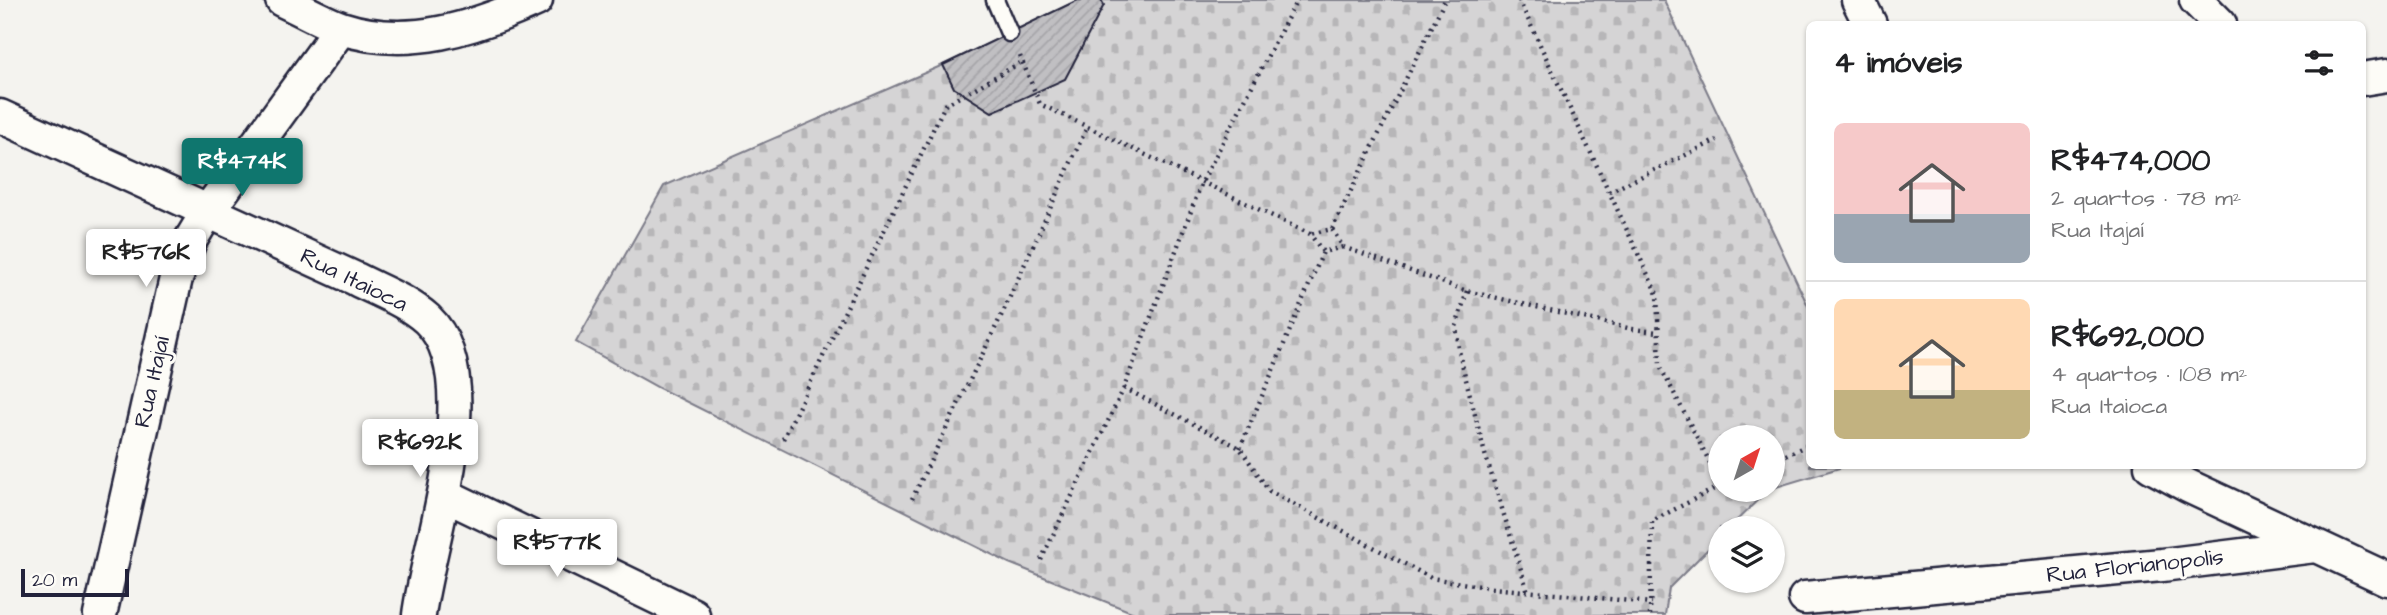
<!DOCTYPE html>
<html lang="pt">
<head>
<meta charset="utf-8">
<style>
  :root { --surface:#fff; --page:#f6f6f6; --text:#202124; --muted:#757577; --line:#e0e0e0; --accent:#0f766e }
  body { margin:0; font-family:"Architects Daughter",sans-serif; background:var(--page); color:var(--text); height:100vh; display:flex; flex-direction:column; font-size:26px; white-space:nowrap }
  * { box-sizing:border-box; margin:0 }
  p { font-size:23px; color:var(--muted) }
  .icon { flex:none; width:38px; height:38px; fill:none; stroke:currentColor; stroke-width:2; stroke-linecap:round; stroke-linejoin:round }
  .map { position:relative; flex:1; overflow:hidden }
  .drawer { position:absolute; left:1806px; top:21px; width:560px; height:448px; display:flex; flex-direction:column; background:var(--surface); border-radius:10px; box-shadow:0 2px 5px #0004 }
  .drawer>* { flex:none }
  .needle { width:46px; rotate:39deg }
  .tools { position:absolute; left:1708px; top:425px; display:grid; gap:14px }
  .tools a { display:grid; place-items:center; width:77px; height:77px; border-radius:50%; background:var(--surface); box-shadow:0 2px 5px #0004; font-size:35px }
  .scale { position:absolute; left:21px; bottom:18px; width:108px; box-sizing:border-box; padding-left:7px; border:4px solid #22223b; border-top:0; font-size:19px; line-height:24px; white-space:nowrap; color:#22223b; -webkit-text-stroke:5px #fdfcf7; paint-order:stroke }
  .price { position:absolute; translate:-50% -60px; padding:0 16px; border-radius:7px; background:#fff; color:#222; font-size:23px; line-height:46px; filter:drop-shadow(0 2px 4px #0008) }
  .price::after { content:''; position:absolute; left:50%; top:42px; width:21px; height:16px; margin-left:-10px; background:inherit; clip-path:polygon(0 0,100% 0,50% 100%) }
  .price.on { background:var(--accent); color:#fff }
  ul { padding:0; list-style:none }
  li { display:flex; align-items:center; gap:21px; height:175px; padding:0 28px }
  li+li { border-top:2px solid var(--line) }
  li span { display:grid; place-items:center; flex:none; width:196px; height:140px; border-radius:10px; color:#555 }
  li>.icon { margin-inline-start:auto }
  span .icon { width:84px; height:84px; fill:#fffc; stroke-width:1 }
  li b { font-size:30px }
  h2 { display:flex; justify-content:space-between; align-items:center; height:84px; padding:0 28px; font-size:30px }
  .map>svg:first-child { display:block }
  .cemetery { fill:url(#cemetery-stones); stroke:#7c7b88; stroke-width:2 }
  .building { fill:url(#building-hatch); stroke:#22223b; stroke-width:2 }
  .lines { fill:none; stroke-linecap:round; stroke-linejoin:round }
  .lane-casing { stroke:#22223b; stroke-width:21 }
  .street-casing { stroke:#22223b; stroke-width:37 }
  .path { stroke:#22223b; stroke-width:4.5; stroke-dasharray:2 5; stroke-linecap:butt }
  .lane { stroke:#fdfcf7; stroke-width:16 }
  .street { stroke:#fdfcf7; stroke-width:32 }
  .labels { text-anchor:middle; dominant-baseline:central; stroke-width:6; stroke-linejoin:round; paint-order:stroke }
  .street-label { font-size:23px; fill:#22223b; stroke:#fdfcf7 }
</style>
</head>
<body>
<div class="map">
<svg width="2387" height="615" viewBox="0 0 2387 615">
  <defs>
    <pattern id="cemetery-stones" width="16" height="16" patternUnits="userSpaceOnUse" patternTransform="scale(1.75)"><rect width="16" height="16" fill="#d5d4d5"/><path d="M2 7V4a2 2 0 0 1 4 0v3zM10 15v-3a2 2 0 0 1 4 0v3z" fill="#b7b6b8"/></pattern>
    <pattern id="building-hatch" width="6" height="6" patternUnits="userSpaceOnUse" patternTransform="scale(1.75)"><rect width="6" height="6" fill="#c0bfc2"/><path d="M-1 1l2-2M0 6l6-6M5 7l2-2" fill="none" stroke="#a5a4a8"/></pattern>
  </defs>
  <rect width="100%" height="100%" fill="#f4f3ef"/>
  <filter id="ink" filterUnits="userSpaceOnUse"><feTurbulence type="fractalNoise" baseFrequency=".0143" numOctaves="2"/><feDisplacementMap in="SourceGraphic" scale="14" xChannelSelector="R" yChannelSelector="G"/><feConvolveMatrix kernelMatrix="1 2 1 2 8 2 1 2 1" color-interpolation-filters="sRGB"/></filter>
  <g filter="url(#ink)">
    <path class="cemetery" d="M1078,0H1664L1809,308L1810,466H1846L1773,488V438H1720V490H1768L1729,528H1720V537L1669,588L1665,615H1139L1009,563L659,388L576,342L664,186L943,65Z"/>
    <path class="building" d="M1078,0H1101L1104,5L1065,79L992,112L954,88L943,65Z"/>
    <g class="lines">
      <defs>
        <path id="lane" d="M995,0L1009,33"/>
        <path id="street" d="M282,0C301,9 321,21 341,28C408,50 474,28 536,0
          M1858,0L1870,24
          M2196,0L2220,24
          M2362,79L2387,75
          M0,116L356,279C379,291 407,301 427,319C489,377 428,541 419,615
          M2151,466L2188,486L2387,579
          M445,495L693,615
          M1805,598L2162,565L2315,546
          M100,615L176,278L190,241L208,211L341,28"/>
      </defs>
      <use href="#lane" class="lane-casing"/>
      <use href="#street" class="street-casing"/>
      <path class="path" d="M1519,0L1657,294L1660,366L1720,482
        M1020,56L1040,104L1310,234L1323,252L1343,247L1332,229L1310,234
        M1609,192L1717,140
        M1332,229L1445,0
        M1343,247L1467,291L1632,329L1657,332
        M1467,291L1456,327L1460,356L1485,454L1528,592
        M1124,388L1240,448L1269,491L1431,578L1492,588L1652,603
        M783,439L945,105L1022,62
        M1240,448L1323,252
        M1773,461L1810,444
        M912,499L1003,312L1087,127
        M1041,560L1124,388L1202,182L1297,0
        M1650,615L1652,521L1720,486"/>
      <use href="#lane" class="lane"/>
      <use href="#street" class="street"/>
    </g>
  </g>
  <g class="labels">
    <g class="street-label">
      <text transform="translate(354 280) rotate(26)">Rua Itaioca</text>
      <text transform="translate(152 382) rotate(-77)">Rua Itajaí</text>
      <text transform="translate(2135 566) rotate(-6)">Rua Florianopolis</text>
    </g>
  </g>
</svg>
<div class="tools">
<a><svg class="needle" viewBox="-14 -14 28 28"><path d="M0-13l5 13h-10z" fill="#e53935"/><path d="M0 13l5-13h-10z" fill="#757577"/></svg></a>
<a><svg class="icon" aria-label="layers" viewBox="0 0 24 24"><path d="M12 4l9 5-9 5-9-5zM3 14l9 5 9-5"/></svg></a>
</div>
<div class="scale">20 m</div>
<b class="price on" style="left:242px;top:198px">R$474K</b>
<b class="price" style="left:146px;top:289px">R$576K</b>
<b class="price" style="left:420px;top:479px">R$692K</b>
<b class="price" style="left:557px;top:579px">R$577K</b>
<section class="drawer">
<h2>4 imóveis<svg class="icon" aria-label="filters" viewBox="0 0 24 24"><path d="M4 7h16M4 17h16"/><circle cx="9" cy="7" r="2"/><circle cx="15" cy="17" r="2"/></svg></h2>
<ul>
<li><span style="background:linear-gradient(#f6c9c9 65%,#9aa5b1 0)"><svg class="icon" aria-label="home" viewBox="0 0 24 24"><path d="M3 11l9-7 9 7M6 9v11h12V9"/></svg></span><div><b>R$474,000</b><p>2 quartos · 78 m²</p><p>Rua Itajaí</p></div></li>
<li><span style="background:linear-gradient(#ffd9b3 65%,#c2b280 0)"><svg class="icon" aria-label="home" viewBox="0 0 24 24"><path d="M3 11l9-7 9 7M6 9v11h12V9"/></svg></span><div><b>R$692,000</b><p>4 quartos · 108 m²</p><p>Rua Itaioca</p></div></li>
</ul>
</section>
</div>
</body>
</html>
